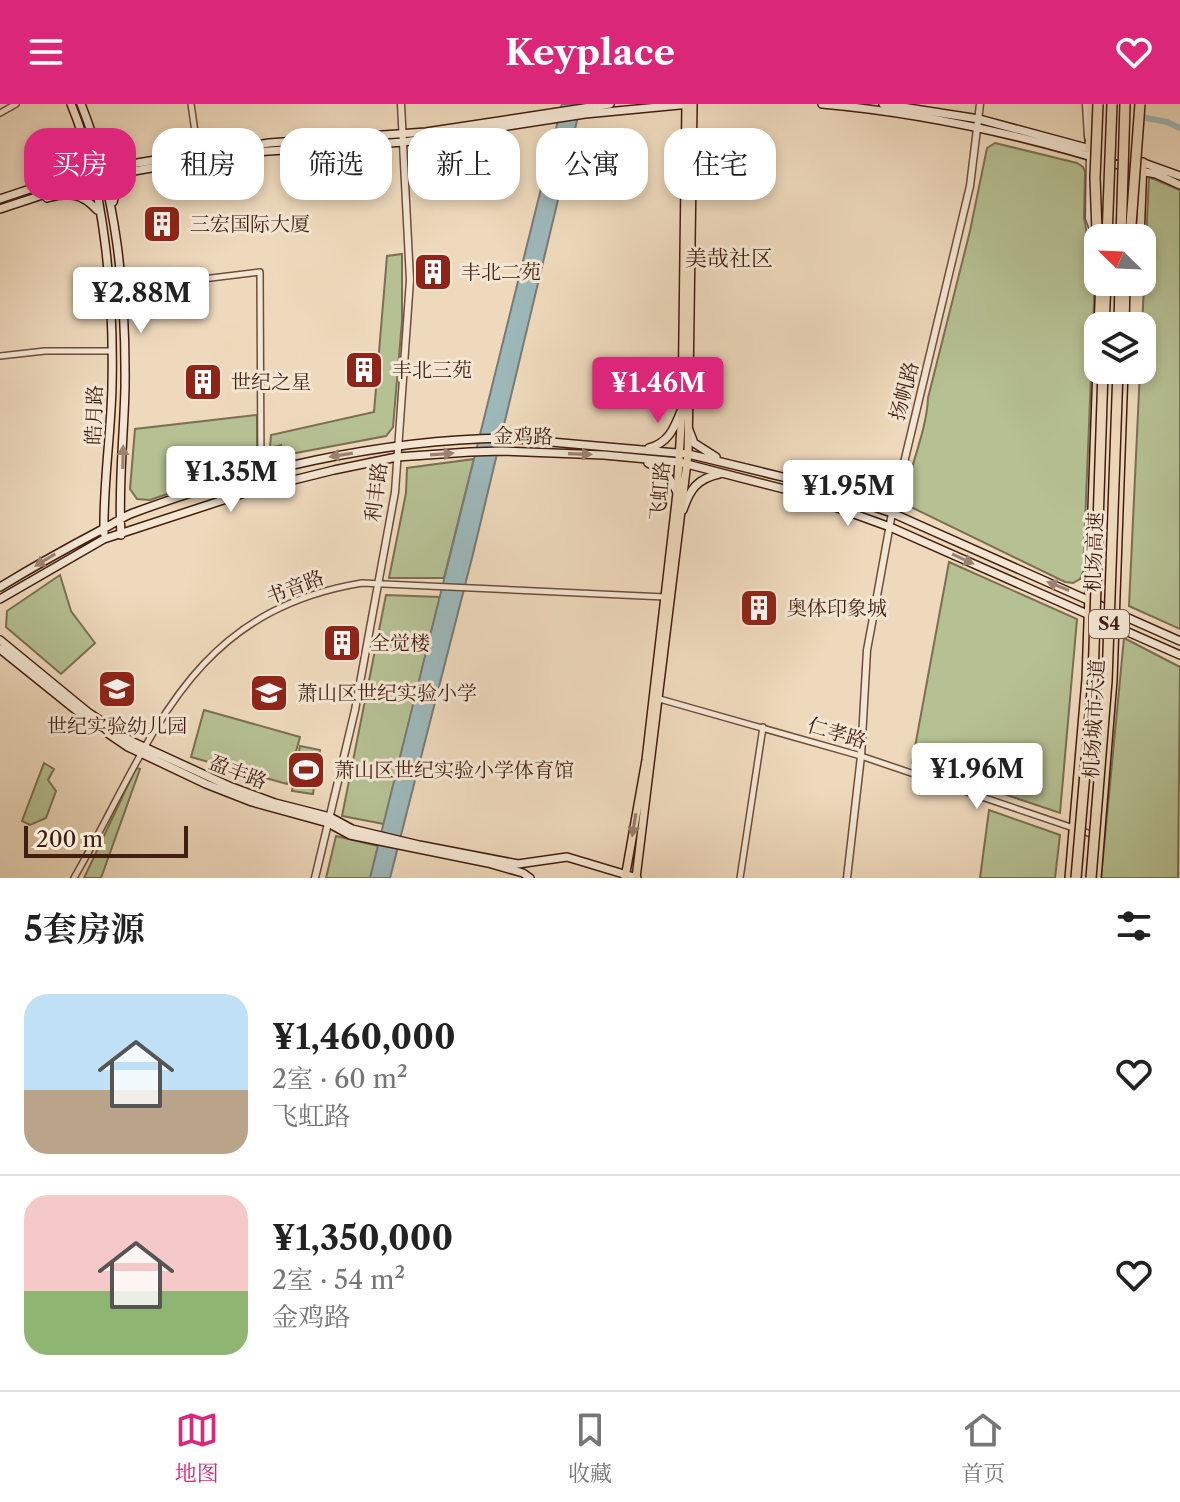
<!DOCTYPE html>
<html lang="zh">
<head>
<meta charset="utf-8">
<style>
  :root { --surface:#fff; --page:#f2f2f2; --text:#222; --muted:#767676; --line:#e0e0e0; --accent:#db2777 }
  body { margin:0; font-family:"Libre Caslon Text","Noto Serif SC",serif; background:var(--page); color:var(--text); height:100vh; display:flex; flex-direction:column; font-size:30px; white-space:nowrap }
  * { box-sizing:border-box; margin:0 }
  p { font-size:26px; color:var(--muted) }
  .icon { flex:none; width:44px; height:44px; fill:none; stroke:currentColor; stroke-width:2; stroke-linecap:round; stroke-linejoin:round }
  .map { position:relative; height:774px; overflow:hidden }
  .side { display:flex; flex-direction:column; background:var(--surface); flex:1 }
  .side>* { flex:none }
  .hud { position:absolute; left:24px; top:24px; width:1132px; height:72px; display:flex; gap:16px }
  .needle { width:52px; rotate:293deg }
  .controls { position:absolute; left:1084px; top:120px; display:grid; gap:16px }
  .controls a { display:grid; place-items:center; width:72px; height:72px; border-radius:16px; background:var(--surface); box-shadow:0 4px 12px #0003; font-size:40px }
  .scale { position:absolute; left:24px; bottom:20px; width:164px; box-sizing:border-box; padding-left:8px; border:4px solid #421e10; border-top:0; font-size:22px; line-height:28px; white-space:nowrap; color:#421e10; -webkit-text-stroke:6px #f4e6d3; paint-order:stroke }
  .price { position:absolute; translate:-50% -68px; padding:0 18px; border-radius:8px; background:#fff; color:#222; font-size:26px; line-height:52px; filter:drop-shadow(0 2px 4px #0008) }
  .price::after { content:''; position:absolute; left:50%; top:48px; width:24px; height:18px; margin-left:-12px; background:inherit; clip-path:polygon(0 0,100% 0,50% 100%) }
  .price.current { background:var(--accent); color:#fff }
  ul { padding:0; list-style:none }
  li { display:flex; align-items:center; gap:24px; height:200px; padding:0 24px }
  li+li { border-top:2px solid var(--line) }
  li span { display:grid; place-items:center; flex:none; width:224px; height:160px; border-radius:24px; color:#555 }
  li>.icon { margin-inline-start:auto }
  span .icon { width:96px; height:96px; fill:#fffc; stroke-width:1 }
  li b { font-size:34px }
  h2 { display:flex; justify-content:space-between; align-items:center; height:96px; padding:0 24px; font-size:34px }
  .chip { padding:0 28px; border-radius:24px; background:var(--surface); box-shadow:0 4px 12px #0003; font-size:28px; line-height:72px }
  .chip.current { background:var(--accent); color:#fff }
  header { display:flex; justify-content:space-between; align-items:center; height:104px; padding:0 24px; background:var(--accent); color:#fff; font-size:36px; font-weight:700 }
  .dock { display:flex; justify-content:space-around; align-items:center; height:112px; border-top:2px solid var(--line); background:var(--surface); font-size:22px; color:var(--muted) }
  .dock a { display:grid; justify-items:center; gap:4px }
  .dock .current { color:var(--accent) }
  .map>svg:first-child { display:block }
  .green { fill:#b5c093; stroke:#7c6f52; stroke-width:2 }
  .water { fill:#9db8ba; stroke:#797a76; stroke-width:2 }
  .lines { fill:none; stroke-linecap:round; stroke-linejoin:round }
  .canal { stroke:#9db8ba; stroke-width:6 }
  .minor-casing { stroke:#6d4d3b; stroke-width:8 }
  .tertiary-casing { stroke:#6d4d3b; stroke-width:9 }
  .secondary-casing { stroke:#421e10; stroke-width:10 }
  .primary-casing { stroke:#421e10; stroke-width:10 }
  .motorway-casing { stroke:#421e10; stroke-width:12 }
  .minor { stroke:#f4e6d3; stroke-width:5 }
  .tertiary { stroke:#f4e6d3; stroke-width:6 }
  .secondary { stroke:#f4e6d3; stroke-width:7 }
  .primary { stroke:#eed9bc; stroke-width:7 }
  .motorway { stroke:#eed9bc; stroke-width:9 }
  .motorway-bridge-casing { stroke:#421e10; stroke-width:12; stroke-linecap:butt }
  .motorway-bridge { stroke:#eed9bc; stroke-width:9 }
  .oneway { fill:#9b8272 }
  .oneway2 { fill:#987c66 }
  .labels { text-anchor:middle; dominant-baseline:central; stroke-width:6; stroke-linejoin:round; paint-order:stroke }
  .shield { fill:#f4e6d3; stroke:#775a4a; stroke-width:2 }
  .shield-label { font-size:18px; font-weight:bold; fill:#421e10 }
  .poi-label { font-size:20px; fill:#421e10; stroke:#f4e6d3; text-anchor:start }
  .street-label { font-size:20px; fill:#421e10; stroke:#f4e6d3 }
  .neighbourhood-label { font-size:22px; fill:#421e10; stroke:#f4e6d3 }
</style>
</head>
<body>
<header><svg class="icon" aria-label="menu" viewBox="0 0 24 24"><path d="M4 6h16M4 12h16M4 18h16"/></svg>Keyplace<svg class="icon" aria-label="heart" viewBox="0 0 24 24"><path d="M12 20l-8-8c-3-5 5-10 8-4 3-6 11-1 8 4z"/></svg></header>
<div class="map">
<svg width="1180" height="774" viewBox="0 0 1180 774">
  <rect width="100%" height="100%" fill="#eed9bc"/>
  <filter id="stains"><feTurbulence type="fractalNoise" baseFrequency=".0025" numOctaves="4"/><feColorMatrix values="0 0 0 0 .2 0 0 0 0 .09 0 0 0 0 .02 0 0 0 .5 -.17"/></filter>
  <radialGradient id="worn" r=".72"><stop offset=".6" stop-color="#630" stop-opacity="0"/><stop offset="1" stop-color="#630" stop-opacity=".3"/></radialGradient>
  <path class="green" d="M995,39L1077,59L1083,63L1085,68L1084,114L1095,175L1083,468L1080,475L1073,479L1065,478L911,403L904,395C910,363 927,325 928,294L970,127L987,44Z
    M1149,73L1180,86V525L1129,502Z
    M402,150V217L393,323L386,332L280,352L281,341L270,344L271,331L374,308L387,152Z
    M257,311V352L211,368V375L150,396L137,395L130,385L135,325Z
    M474,355L444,474H389L406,389L407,364Z
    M949,458L1077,515L1060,709L912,659Z
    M60,471L71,507L95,539L61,570L6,523L7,507Z
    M386,491L440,493L384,720L342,712Z
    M1124,534L1180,563L1178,774H1101Z
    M204,606L300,633L287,680L191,653Z
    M300,642L320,646L313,690L292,687Z
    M44,659L54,665L48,676L56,687L46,714L30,721L22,717Z
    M136,664L140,665L101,774H84Z
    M989,706L1060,731L1055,774H980Z
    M336,732L378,742L371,774H326Z"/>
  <path class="water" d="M562,0H581L473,450L390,774H370Z"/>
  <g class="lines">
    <path class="canal" d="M1136,12L1167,18L1180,24"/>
    <defs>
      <path id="minor" d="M191,0L198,49
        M0,9L16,0
        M121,185L260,168L261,370
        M0,252L45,247H112
        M656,594L861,652L1097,732
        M74,774C152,639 186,508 362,479L665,493
        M740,774L763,623"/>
      <path id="tertiary" d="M1086,0L1088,33
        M1090,48L1089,114L1094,128
        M315,774L355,606L395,388L410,176L401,0
        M847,774L861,652L867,546L875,503L892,409L970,82L980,0"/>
      <path id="secondary" d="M71,0C105,82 114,194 112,282C111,331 103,380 104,429
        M81,0C117,90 126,187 125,283C124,332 118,382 121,431
        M822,0C924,9 1027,32 1125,63
        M883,0L979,15L1094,46
        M97,41L110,53L126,58
        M1141,58L1180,72
        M1140,67L1156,70L1180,81
        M64,70C79,62 80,50 80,34
        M47,94C68,88 82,89 97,106
        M0,95L78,69L173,53L269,39L426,28L610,0
        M113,98L118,80L130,69
        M0,105L94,74L214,53L254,48L404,38L585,10L690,0
        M689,326L694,339L716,353
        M649,344C668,339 674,325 681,307
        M648,359L667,370L677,388
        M683,406C690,385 697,375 719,370
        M0,483C33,463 67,444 101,426C112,421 122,413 133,409C248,366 381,336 504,334L688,350L795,376L892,409L1180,537
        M0,495L104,435L257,385L334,366L397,353L470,348L502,347L604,351L679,358L788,386L890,423L1180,551
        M0,536L89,609L131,637L229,682L275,699L330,713L352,725L419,741L518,760L567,753L637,774
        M0,545L87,615L128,643L206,680L252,698L328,719L350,731L488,759L523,769L530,774"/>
      <path id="primary" d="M1129,92L1134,0
        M1101,134L1105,0
        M1140,134L1143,58
        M1098,222L1100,178
        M1125,222L1126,178
        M625,774L646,656L677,389L682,305L686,0
        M636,774L688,350L693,0
        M1069,774L1086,575L1098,234
        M1097,774L1113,576L1124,266"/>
      <path id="motorway" d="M1090,44L1092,0
        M1104,222L1106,178
        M1119,222L1120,178"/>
    </defs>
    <use href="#minor" class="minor-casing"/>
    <use href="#tertiary" class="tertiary-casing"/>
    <use href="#secondary" class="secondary-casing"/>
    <use href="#primary" class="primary-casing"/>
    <use href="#motorway" class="motorway-casing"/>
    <use href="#minor" class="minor"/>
    <use href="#tertiary" class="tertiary"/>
    <use href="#secondary" class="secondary"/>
    <use href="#primary" class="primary"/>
    <use href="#motorway" class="motorway"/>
    <defs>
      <path id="motorway-bridge" d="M1098,0L1095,74L1098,155
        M1107,134L1112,0
        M1121,134L1125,0
        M1130,134L1140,0
        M1076,774L1093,575L1103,266
        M1091,774L1107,577L1118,266"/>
    </defs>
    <use href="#motorway-bridge" class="motorway-bridge-casing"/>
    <use href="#motorway-bridge" class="motorway-bridge"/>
  </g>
  <defs><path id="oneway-solid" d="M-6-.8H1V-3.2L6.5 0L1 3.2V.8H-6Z" transform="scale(2)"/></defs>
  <g class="oneway">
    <use href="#oneway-solid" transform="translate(442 350) rotate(-4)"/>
    <use href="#oneway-solid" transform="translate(580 350) rotate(2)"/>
    <use href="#oneway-solid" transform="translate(341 351) rotate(171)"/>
    <use href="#oneway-solid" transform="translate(123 353) rotate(-89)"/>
    <use href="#oneway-solid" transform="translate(963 455) rotate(25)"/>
    <use href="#oneway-solid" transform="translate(45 456) rotate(149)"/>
    <use href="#oneway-solid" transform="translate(1058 482) rotate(-158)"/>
  </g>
  <use class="oneway2" href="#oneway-solid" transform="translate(634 721) rotate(99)"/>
  <defs>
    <symbol id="building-square" viewBox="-11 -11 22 22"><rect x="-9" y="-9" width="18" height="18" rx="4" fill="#8f2418" stroke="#f4e6d3"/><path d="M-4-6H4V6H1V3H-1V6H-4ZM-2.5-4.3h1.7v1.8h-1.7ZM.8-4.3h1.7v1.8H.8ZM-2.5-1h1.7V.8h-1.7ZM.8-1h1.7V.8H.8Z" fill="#fff"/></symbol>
    <symbol id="school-square" viewBox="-11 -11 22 22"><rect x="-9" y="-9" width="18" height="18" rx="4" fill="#8f2418" stroke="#f4e6d3"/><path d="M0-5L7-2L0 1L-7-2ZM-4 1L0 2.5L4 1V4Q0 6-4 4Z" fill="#fff"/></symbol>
    <symbol id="stadium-square" viewBox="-11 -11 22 22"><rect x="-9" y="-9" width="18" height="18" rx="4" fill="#8f2418" stroke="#f4e6d3"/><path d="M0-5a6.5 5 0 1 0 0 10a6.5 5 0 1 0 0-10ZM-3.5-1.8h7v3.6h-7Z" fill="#fff"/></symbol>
  </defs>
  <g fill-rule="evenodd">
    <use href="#building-square" x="140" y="98" width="44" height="44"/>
    <use href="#building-square" x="411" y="146" width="44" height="44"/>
    <use href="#building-square" x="342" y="244" width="44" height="44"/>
    <use href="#building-square" x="181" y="256" width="44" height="44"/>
    <use href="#building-square" x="737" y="482" width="44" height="44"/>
    <use href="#building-square" x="320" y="517" width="44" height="44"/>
    <use href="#school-square" x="95" y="563" width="44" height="44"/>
    <use href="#school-square" x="247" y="567" width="44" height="44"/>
    <use href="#stadium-square" x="284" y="644" width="44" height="44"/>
  </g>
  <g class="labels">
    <rect class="shield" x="1089" y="506" width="40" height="28" rx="6"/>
    <g class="shield-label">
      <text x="1109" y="520">S4</text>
    </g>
    <g class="poi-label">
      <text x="190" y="120">三宏国际大厦</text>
      <text x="461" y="168">丰北二苑</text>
      <text x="392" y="266">丰北三苑</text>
      <text x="231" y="278">世纪之星</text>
      <text x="787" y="504">奥体印象城</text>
      <text x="370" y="539">全觉楼</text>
      <text x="297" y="589">萧山区世纪实验小学</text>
      <text x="117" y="622" text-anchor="middle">世纪实验幼儿园</text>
      <text x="334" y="666">萧山区世纪实验小学体育馆</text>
    </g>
    <g class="street-label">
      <text transform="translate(904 287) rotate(-75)">扬帆路</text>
      <text transform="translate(94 311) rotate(-88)">皓月路</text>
      <text transform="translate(523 332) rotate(1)">金鸡路</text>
      <text transform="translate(660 387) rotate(-85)">飞虹路</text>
      <text transform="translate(376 388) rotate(-83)">利丰路</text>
      <text transform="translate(1094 448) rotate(-88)">机场高速</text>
      <text transform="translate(295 483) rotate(-21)">书音路</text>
      <text transform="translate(1094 615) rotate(-87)">机场城市大道</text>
      <text transform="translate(837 629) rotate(17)">仁孝路</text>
      <text transform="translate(238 668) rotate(21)">盈丰路</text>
    </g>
    <g class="neighbourhood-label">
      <text x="729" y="154">美哉社区</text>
    </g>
  </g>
  <rect width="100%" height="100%" filter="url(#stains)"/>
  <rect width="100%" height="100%" fill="url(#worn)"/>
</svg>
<div class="controls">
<a><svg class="needle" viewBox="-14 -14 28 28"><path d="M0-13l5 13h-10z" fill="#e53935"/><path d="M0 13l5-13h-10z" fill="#767676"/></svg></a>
<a><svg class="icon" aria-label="layers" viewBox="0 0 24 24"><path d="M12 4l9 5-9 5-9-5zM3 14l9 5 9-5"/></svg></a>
</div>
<div class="scale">200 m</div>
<b class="price" style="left:141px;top:231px">¥2.88M</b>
<b class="price current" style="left:658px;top:321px">¥1.46M</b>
<b class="price" style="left:231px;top:410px">¥1.35M</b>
<b class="price" style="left:848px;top:424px">¥1.95M</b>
<b class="price" style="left:977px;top:707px">¥1.96M</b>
<div class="hud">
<a class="chip current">买房</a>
<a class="chip">租房</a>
<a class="chip">筛选</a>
<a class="chip">新上</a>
<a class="chip">公寓</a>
<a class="chip">住宅</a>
</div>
</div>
<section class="side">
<h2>5套房源<svg class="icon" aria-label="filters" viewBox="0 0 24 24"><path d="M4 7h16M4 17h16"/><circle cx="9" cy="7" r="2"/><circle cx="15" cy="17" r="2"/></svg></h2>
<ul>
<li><span style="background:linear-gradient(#bfe0f5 60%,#b9a48a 0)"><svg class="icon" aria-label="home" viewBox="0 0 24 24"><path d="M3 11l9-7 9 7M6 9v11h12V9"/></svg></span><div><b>¥1,460,000</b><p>2室 · 60 m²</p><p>飞虹路</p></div><svg class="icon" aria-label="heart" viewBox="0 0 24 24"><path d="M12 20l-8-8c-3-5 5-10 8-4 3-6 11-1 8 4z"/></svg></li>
<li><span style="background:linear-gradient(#f6c9c9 60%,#8fb573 0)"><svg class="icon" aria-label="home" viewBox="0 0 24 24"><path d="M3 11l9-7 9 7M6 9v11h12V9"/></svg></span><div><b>¥1,350,000</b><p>2室 · 54 m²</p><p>金鸡路</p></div><svg class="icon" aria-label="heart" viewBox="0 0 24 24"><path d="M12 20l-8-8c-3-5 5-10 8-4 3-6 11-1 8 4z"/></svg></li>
</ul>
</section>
<nav class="dock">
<a class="current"><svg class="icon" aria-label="map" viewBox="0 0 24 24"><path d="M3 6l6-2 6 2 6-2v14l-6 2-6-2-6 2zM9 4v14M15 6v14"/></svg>地图</a>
<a><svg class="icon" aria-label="saved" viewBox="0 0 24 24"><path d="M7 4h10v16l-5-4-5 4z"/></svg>收藏</a>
<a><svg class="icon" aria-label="home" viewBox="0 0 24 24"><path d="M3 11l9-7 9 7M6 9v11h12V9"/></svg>首页</a>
</nav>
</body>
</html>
